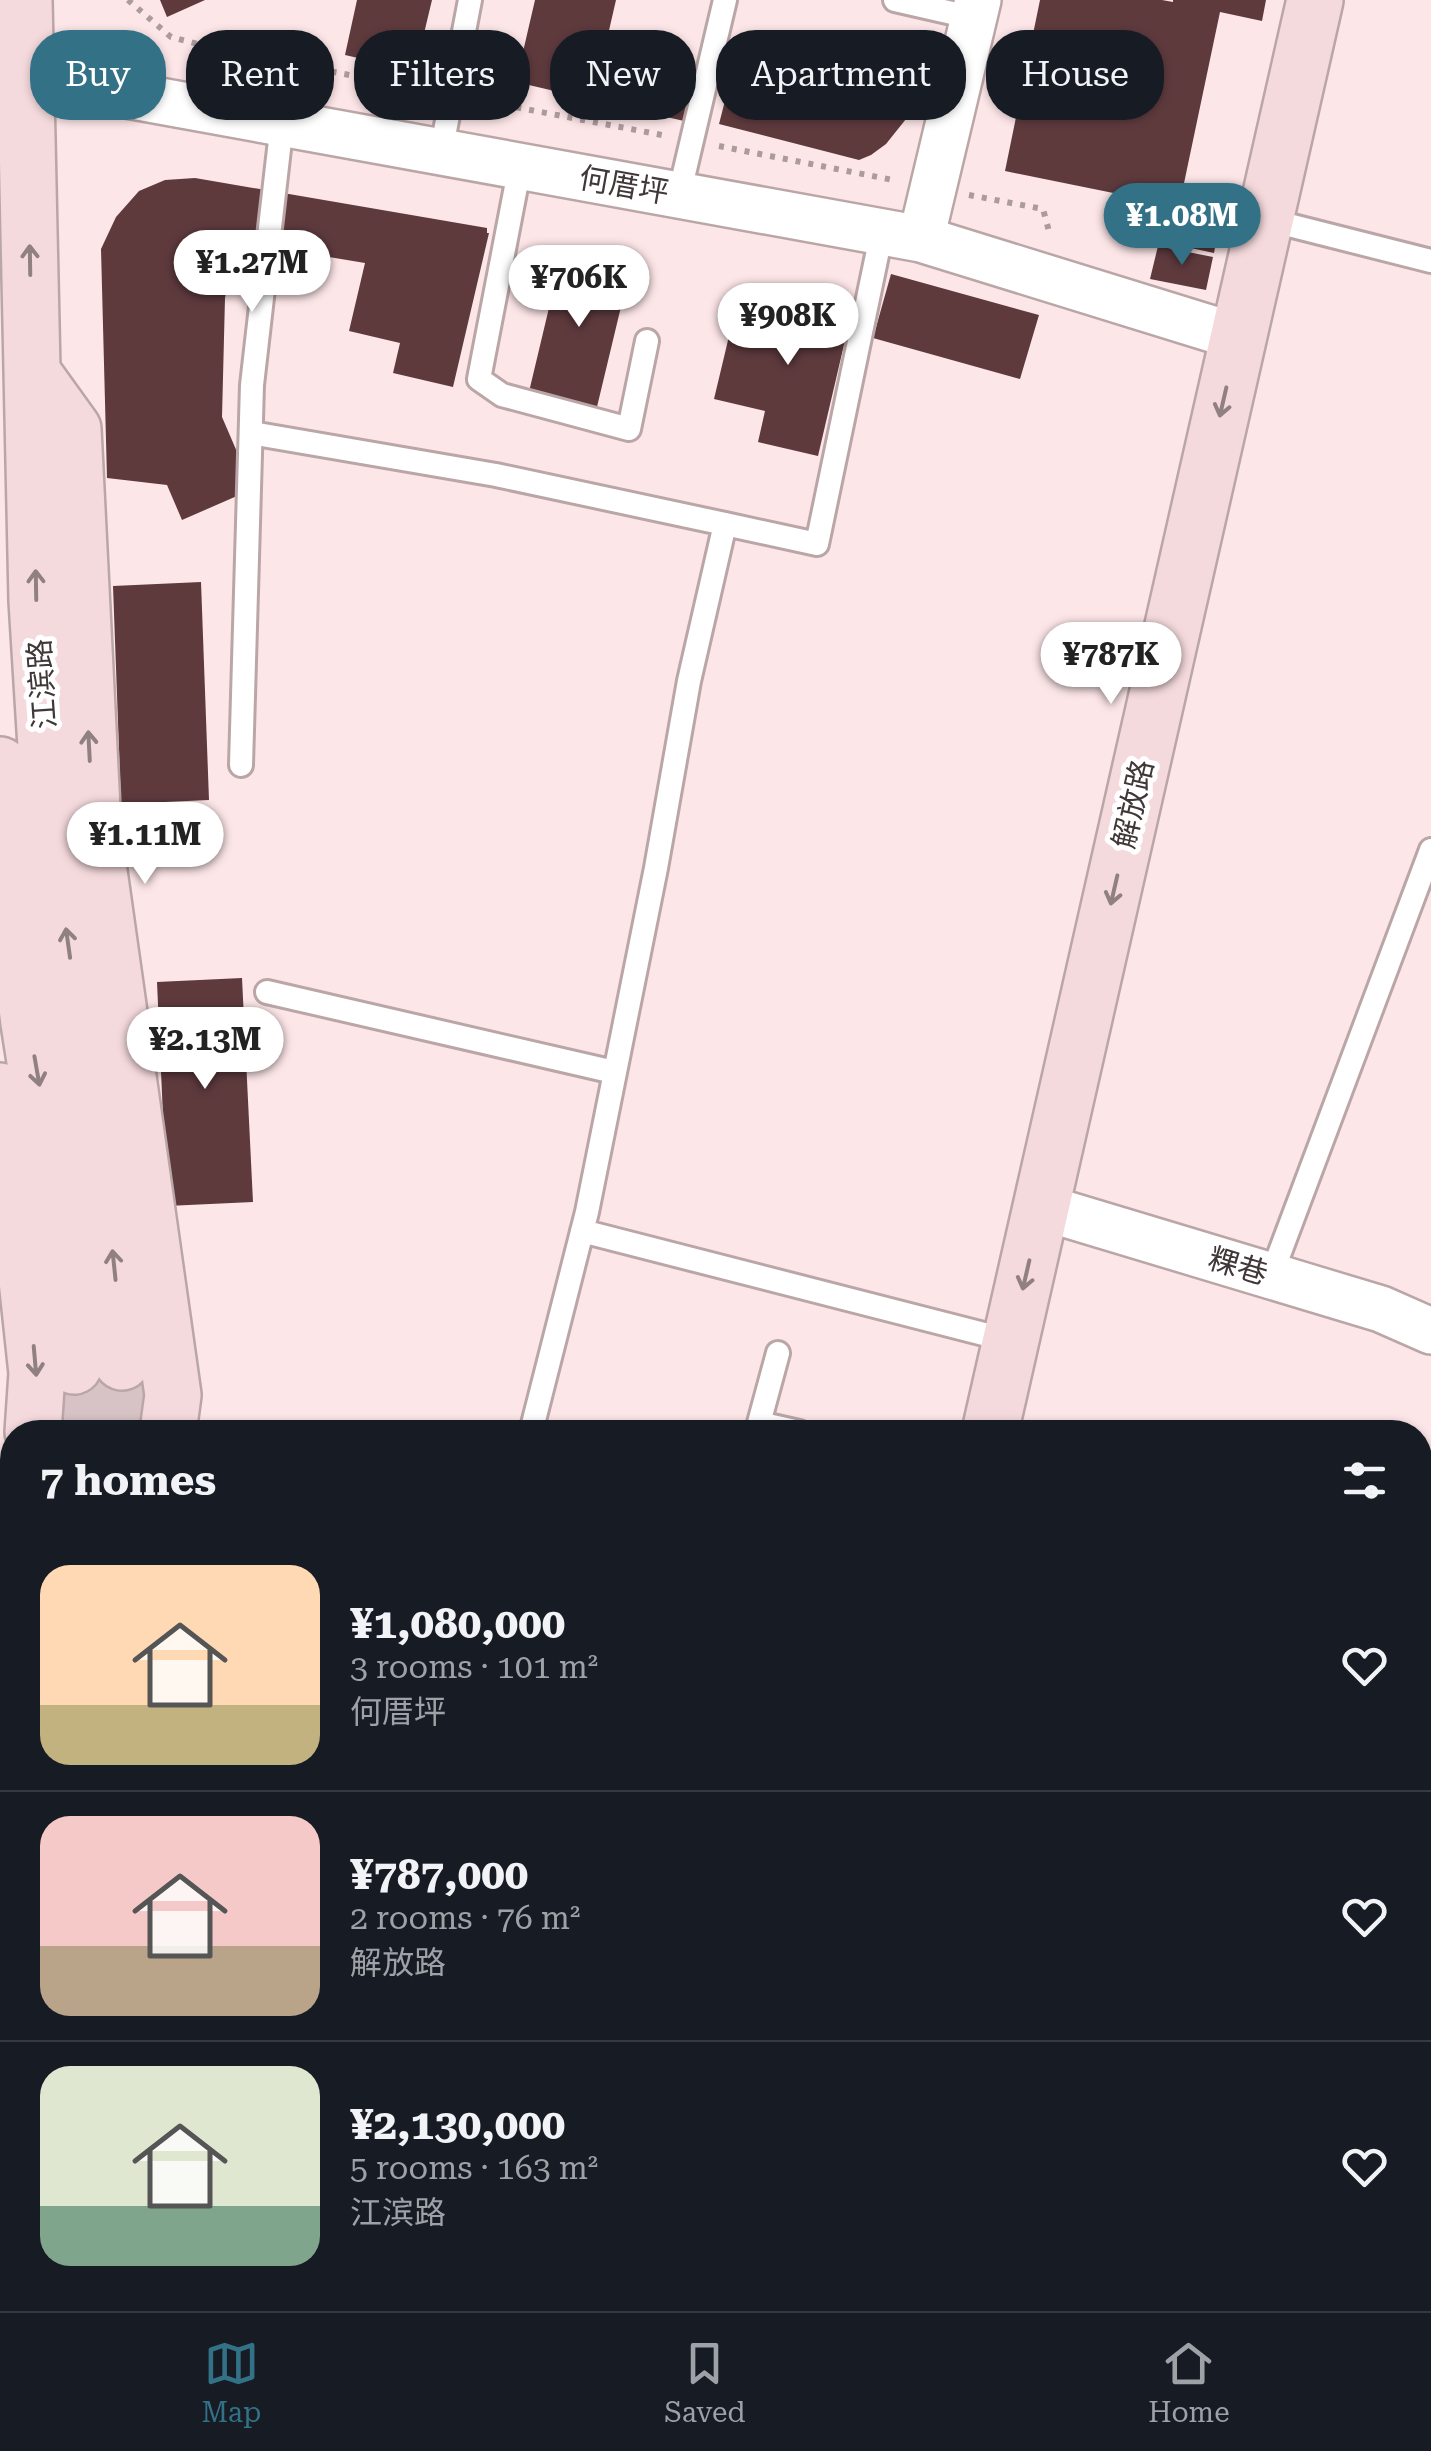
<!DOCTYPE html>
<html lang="en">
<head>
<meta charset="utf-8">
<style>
  :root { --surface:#171b24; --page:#20242c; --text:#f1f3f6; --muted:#9ea1a6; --line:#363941; --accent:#327186 }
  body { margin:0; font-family:"Roboto Serif","Noto Sans SC",serif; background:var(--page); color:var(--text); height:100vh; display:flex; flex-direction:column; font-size:38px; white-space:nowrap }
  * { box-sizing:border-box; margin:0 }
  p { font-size:32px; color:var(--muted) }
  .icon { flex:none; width:55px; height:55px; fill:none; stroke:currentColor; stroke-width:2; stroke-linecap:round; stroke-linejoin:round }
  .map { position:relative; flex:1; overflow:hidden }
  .panel { position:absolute; left:0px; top:1420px; width:1432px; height:892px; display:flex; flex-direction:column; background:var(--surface); border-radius:40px 40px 0 0; box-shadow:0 2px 8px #0004 }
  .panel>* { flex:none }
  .hud { position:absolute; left:30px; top:30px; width:1372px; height:90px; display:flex; gap:20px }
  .price { position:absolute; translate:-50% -85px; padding:0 22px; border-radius:35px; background:#fff; color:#222; font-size:32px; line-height:65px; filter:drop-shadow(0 2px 5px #0008) }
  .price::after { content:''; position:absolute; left:50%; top:60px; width:30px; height:22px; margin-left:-15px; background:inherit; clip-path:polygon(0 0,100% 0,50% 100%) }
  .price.on { background:var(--accent); color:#fff }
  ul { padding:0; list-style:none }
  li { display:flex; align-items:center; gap:30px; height:250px; padding:0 40px }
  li+li { border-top:2px solid var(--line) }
  li span { display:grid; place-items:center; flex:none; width:280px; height:200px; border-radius:30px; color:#555 }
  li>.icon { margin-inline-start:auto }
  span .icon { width:120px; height:120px; fill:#fffc; stroke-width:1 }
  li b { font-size:42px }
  h2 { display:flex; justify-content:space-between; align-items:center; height:120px; padding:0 40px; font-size:42px }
  .pill { padding:0 35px; border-radius:40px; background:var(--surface); box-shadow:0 2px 8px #0004; font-size:35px; line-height:90px }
  .pill.on { background:var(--accent); color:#fff }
  .menu { display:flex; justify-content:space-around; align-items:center; height:140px; border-top:2px solid var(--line); background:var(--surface); font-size:28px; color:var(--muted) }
  .menu a { display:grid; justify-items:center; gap:5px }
  .menu .on { color:var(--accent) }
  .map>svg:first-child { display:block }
  .built { fill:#f6d7d9 }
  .building { fill:#5e3a3d }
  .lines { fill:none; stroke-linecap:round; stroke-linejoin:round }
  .secondary-tunnel { stroke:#d7c3c5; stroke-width:55; stroke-dasharray:55 28; stroke-linecap:butt }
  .lane-casing { stroke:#bba6a7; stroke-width:28 }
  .street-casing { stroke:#bba6a7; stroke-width:50 }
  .secondary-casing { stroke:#bba6a7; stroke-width:60 }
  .path { stroke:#ac9b9c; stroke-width:6; stroke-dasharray:5 8; stroke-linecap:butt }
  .lane { stroke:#fff; stroke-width:22 }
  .street { stroke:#fff; stroke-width:45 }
  .secondary { stroke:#f5dadd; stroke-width:55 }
  .oneway { stroke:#918082 }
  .labels { text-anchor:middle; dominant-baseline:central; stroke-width:10; stroke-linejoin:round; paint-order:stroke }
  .street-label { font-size:30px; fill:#403738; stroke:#fff }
</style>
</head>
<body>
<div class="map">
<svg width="1431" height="2311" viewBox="0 0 1431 2311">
  <rect width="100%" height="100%" fill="#fde6e8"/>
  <path class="built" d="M118,2300H779L777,2311H115Z"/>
  <path class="building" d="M160,0H205L167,17Z
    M357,0H432L415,71L345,55Z
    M535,0H616L593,100L516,82Z
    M1040,0H1162L1173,2V0H1266L1262,21L1220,12L1179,207L1221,215L1214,253L1125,234L1133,197L1005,171Z
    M859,31L925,49L906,119L886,144L871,155L859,160L719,124L739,46L847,74Z
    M621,55L695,72L684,121L610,104Z
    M195,178L487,228V233H489L453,387L393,373L400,343L349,331L365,263L239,242L232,259L225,298L222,417L253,489L182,520L167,485L107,478L101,249L116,217L139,191L165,180Z
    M1158,246L1213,257L1206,290L1150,279Z
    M563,249L631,265L596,411L528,396Z
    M891,274L1039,315L1020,379L873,338Z
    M794,287L854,302L818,456L758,442L765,411L714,399L735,311L786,322Z
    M201,582L209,800L121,804L113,586Z
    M242,978L253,1202L167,1206L157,982Z
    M1431,2062V2211L1421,2242L1420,2068Z
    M1121,2300H1198L1196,2311H1119Z"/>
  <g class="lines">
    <path class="secondary-tunnel" d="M66,1432L74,1366
      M114,1432L122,1362"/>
    <defs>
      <path id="lane" d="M895,0L974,18
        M441,152L470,0
        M520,166L479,379L502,395L629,429L647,341
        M679,195L725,0
        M1265,219L1431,261
        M251,433L496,475L725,524L689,681L656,868L587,1212L531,1432
        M725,524L817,544L882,231
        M241,765L252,385L282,123
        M267,992L614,1072
        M582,1231L1011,1341
        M1271,1276L1431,850
        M778,1353L759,1423L799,1432
        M94,2311L97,2300"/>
      <path id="street" d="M0,72L921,239L1238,337
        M921,239L978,0
        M1042,1207L1381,1309L1431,1331
        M809,2311L811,2300"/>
      <path id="secondary" d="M24,0L37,601L51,828L110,1225L124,1350L122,1362
        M32,372L73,429L93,829L173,1395L168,1432
        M0,765L11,882L29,1023L63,1239L74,1366
        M0,1091L17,1187L37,1373L33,1432
        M990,1432L1315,0
        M0,1709L4,1681L12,1676
        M0,1767L12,1768
        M1420,1871L1431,1848
        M0,1924L12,1882
        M1420,1941L1431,1918
        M1420,1992L1431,1996
        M0,2097L12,2053
        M0,2247L12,2205
        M1251,2311L1253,2300"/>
    </defs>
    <use href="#lane" class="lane-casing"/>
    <use href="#street" class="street-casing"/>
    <use href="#secondary" class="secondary-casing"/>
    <path class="path" d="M128,0L171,37L225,51L427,90
      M478,100L662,135
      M719,146L893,180
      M969,195L1043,209L1050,235
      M0,1606L12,1608
      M1420,1793L1431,1771
      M1420,2053L1431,2048
      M1314,2311L1316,2300"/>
    <use href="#lane" class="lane"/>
    <use href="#street" class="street"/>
    <use href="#secondary" class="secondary"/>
  </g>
  <defs><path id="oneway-shaft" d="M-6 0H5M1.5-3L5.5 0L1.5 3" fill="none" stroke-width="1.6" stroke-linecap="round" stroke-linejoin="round" transform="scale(2.5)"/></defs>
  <g class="oneway">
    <use href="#oneway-shaft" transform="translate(30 260) rotate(-91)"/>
    <use href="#oneway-shaft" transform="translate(1223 402) rotate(103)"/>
    <use href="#oneway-shaft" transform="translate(36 585) rotate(-91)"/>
    <use href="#oneway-shaft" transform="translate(89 746) rotate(-93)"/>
    <use href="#oneway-shaft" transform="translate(1114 890) rotate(103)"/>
    <use href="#oneway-shaft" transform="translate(68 943) rotate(-98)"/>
    <use href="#oneway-shaft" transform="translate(37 1071) rotate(80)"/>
    <use href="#oneway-shaft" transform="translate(114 1265) rotate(-96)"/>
    <use href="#oneway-shaft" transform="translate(1026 1275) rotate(103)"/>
    <use href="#oneway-shaft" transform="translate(35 1361) rotate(85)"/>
  </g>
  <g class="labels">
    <g class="street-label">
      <text transform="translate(624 185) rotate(10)">何厝坪</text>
      <text transform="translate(42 684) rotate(-94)">江滨路</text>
      <text transform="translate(1133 804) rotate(-77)">解放路</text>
      <text transform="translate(1238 1266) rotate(17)">粿巷</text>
    </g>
  </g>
</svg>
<b class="price on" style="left:1182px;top:268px">¥1.08M</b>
<b class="price" style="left:252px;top:315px">¥1.27M</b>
<b class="price" style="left:579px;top:330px">¥706K</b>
<b class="price" style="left:788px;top:368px">¥908K</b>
<b class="price" style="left:1111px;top:707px">¥787K</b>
<b class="price" style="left:145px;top:887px">¥1.11M</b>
<b class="price" style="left:205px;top:1092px">¥2.13M</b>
<div class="hud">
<a class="pill on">Buy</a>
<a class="pill">Rent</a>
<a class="pill">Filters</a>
<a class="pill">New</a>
<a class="pill">Apartment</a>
<a class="pill">House</a>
</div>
<section class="panel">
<h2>7 homes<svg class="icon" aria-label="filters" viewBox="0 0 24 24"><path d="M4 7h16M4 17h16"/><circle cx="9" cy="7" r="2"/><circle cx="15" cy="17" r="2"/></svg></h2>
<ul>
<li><span style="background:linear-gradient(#ffd9b3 70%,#c2b280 0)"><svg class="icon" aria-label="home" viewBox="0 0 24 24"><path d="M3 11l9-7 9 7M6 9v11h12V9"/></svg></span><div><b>¥1,080,000</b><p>3 rooms · 101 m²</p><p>何厝坪</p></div><svg class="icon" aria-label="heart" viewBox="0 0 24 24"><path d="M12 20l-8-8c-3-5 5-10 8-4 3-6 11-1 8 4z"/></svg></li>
<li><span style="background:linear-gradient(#f6c9c9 65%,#b9a48a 0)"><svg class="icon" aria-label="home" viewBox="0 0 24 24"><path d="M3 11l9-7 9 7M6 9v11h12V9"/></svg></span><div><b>¥787,000</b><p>2 rooms · 76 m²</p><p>解放路</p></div><svg class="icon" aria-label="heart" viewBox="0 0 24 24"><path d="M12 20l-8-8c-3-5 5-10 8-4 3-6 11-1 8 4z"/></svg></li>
<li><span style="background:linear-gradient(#dfe7d0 70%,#7fa58c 0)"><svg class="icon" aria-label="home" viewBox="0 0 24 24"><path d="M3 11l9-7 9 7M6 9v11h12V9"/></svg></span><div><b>¥2,130,000</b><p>5 rooms · 163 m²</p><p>江滨路</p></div><svg class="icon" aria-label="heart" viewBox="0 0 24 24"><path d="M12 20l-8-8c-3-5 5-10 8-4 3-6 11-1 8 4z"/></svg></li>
</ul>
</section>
</div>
<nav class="menu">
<a class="on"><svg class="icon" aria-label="map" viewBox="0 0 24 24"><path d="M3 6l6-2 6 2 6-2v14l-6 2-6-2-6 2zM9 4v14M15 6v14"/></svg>Map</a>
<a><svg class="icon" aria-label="saved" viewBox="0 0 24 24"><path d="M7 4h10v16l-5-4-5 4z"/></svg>Saved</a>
<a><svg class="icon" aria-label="home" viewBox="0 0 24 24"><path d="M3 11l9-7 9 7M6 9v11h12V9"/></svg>Home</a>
</nav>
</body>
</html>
